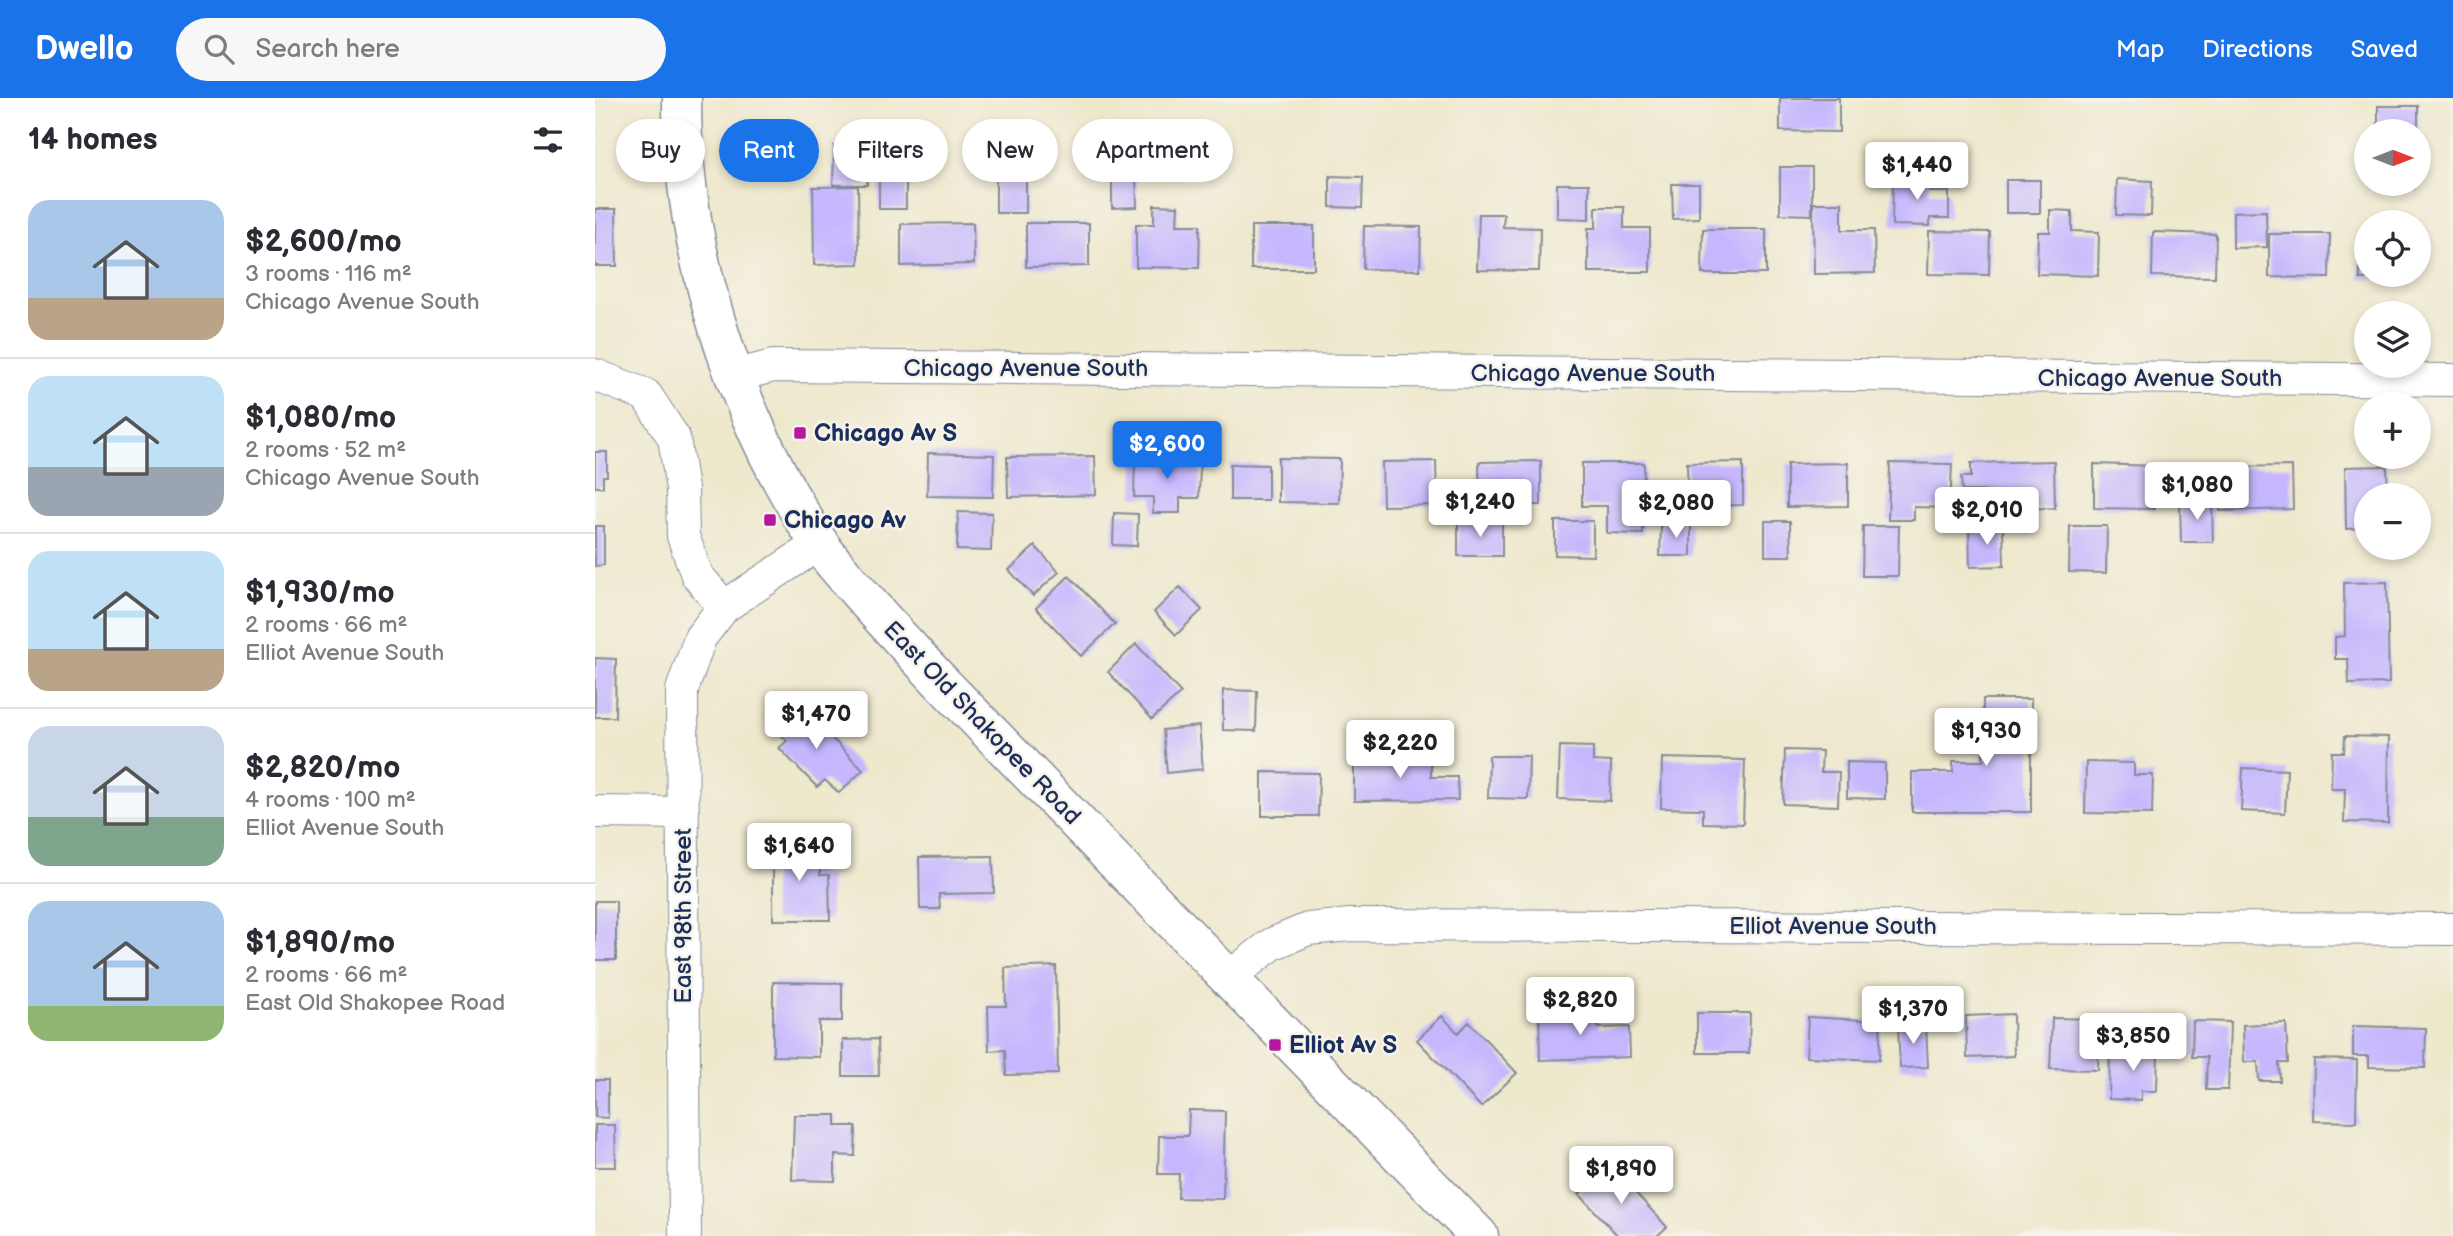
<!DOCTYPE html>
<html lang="en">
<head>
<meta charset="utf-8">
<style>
  :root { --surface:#fff; --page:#f7f7f7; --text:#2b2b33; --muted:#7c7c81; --line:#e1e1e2; --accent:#1a73e8 }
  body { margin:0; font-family:"Balsamiq Sans",sans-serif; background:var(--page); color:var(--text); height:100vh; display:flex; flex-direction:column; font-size:26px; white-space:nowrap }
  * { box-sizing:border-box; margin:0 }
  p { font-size:23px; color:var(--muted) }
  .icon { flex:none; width:38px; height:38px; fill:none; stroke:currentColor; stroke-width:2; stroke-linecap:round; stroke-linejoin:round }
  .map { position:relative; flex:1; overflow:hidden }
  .side { display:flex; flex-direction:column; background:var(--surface); width:595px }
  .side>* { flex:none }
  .guide { position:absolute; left:21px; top:21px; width:665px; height:63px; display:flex; gap:14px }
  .needle { width:46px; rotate:90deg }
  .buttons { position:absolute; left:1759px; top:21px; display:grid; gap:14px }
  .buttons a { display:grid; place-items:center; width:77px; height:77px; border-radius:50%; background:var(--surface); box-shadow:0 4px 10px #0003; font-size:35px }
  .price { position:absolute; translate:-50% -60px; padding:0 16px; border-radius:7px; background:#fff; color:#222; font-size:23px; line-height:46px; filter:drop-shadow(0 2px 4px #0008) }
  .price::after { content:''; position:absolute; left:50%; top:42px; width:21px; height:16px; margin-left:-10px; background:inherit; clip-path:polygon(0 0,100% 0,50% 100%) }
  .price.current { background:var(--accent); color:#fff }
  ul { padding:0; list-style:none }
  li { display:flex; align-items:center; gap:21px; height:175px; padding:0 28px }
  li+li { border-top:2px solid var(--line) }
  li span { display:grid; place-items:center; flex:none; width:196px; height:140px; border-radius:21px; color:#555 }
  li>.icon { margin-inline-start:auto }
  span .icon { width:84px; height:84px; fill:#fffc; stroke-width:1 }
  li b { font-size:30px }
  h2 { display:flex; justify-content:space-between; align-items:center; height:84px; padding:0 28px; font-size:30px }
  .pill { padding:0 24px; border-radius:32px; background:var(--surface); box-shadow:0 4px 10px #0003; font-size:24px; line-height:63px }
  .pill.current { background:var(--accent); color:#fff }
  header { display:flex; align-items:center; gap:42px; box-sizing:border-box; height:98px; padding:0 35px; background:var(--accent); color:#fff }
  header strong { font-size:33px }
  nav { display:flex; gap:38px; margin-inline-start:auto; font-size:24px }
  .search { width:490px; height:63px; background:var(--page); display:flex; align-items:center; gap:18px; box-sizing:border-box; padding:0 24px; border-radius:38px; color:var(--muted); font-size:26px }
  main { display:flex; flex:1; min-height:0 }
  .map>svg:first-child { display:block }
  .building { fill:#c5b6fe }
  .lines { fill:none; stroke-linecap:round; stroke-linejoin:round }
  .minor-casing { stroke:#848c96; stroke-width:34 }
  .secondary-casing { stroke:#848c96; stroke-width:41 }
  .minor { stroke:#fff; stroke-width:32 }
  .secondary { stroke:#fff; stroke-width:38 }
  .poi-dot { fill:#b5179e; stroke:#f7f3e8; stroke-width:2.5 }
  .labels { text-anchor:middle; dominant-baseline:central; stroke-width:5; stroke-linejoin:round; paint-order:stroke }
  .street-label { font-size:24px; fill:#1b2f5e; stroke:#f7f3e8 }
  .poi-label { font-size:24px; font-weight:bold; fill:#1b2f5e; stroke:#f7f3e8; text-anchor:start }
</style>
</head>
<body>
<header>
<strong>Dwello</strong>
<div class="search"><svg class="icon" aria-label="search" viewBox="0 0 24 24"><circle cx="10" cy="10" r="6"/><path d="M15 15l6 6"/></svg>Search here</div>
<nav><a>Map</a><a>Directions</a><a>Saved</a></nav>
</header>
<main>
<section class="side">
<h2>14 homes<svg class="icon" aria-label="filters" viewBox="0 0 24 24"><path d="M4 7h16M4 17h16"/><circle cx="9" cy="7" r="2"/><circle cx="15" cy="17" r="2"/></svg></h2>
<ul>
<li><span style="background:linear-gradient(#a9c7e8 70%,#b9a48a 0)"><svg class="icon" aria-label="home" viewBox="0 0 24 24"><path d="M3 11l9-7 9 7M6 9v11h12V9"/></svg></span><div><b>$2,600/mo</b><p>3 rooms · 116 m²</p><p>Chicago Avenue South</p></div></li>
<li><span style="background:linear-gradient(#bfe0f5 65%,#9aa5b1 0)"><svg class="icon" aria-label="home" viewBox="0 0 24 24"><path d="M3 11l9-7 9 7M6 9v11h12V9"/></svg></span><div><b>$1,080/mo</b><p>2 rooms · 52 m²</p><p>Chicago Avenue South</p></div></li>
<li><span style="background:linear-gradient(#bfe0f5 70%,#b9a48a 0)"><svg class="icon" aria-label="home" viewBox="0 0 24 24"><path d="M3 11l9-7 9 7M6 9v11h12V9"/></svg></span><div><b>$1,930/mo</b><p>2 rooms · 66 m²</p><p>Elliot Avenue South</p></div></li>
<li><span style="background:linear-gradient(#c9d6e8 65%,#7fa58c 0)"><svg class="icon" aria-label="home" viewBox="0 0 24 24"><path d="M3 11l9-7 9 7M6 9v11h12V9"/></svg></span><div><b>$2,820/mo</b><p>4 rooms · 100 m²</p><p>Elliot Avenue South</p></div></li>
<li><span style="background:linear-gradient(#a9c7e8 75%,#8fb573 0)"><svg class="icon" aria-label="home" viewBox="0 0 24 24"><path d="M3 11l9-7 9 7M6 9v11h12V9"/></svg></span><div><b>$1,890/mo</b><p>2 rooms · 66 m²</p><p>East Old Shakopee Road</p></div></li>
</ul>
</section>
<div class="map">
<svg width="1858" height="1138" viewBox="0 0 1858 1138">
  <rect width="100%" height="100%" fill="#f7f3e8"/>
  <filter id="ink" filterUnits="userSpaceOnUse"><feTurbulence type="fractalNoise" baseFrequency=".0143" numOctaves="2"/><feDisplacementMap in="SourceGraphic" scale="14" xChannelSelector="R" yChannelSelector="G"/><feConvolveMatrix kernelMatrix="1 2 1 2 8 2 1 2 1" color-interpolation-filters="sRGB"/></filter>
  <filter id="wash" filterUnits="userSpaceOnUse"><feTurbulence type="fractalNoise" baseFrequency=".00686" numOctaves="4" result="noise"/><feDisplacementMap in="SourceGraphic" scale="28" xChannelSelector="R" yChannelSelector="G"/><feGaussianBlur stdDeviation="1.57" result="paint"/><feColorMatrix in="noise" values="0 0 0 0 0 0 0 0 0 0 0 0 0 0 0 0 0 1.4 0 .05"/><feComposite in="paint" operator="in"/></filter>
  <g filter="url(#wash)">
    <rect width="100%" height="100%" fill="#eee8cd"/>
    <g id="blocks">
      <path class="building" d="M1185,0H1244V34L1185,33Z
        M1783,8H1823V33H1783Z
        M239,48H273L272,87H238Z
        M1185,69H1217V117L1185,116Z
        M541,75L542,109L517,110V76Z
        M401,76H431V115H401Z
        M284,77H311V111H284Z
        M735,78L768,79L767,110L735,109Z
        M1298,78H1334V94H1354V120H1335V128L1297,127Z
        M1522,81L1557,83L1556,118L1521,117Z
        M1411,82H1445V115H1411Z
        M962,86H994V121L962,120Z
        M1077,86H1104V120L1078,121Z
        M1792,86H1819V91L1792,90Z
        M263,88L264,166L219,167L218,89Z
        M1218,105H1247V132H1279L1280,175L1219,176Z
        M559,107L583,108L582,127H605L604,170L541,169V126H559Z
        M1001,109H1029V130H1055V174H993V130H1001Z
        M0,111H21L22,168H0Z
        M1455,112L1477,113V133L1504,134L1503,178L1442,176L1443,134H1455Z
        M1671,113L1672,149L1638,150V114Z
        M884,116H909L908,129L945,130L944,173L882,172Z
        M378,125L379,166L306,168V126Z
        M431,125H494V168L431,169Z
        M656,128H719V171H656Z
        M769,128L826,129L825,172L768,171Z
        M1108,131H1171V176H1107Z
        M1334,133L1395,134L1394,177L1333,176Z
        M1558,134L1621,136L1620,179L1557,178Z
        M1674,136H1735L1734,180L1674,179Z
        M1771,146V177H1820L1821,179L1765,181L1764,147Z
        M0,354H12V378H8V389H0Z
        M333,355L399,357L398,399L332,398Z
        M500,358L501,397L413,399L412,359Z
        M540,359L605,360L604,400H585V415H558V399H539Z
        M683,360L745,361L744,405L683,404Z
        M841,363L842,407L788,408L787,364Z
        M946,363V407H885L884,364Z
        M1459,363L1460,410L1397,411L1396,393H1367L1366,379H1376V365Z
        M1148,364V407L1093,408L1092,365Z
        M987,365H1049L1048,436L1012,435V408H987Z
        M1253,365V408L1192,409V366Z
        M1295,365L1357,366L1355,410L1319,409V422H1293Z
        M635,366L673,367V402H635Z
        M1499,366L1561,368L1560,411L1499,410Z
        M1697,368L1698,411L1625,413V369Z
        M1792,368L1793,397H1771V430L1751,431L1750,369Z
        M1585,405H1617L1618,444H1586Z
        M363,414L397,415L396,453L362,452Z
        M519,415L543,416L542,448L518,447Z
        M960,423H998V458L960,457Z
        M1170,423H1195L1196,458H1170Z
        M907,424V458H863V425Z
        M1066,426L1096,427V458H1065Z
        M0,428H9V467L0,468Z
        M1268,428H1304L1303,478H1267Z
        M1475,428H1512L1511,475L1474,474Z
        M1408,429L1409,468L1375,469L1374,430Z
        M440,448L464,474L438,498L414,472Z
        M474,478L520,526L486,558L441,510Z
        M1792,484L1794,585L1754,586L1753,561H1740V539L1750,538L1749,485Z
        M585,489L607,512L581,537L559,514Z
        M541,546L586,595L557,621L513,574Z
        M0,560L21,561L20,619H0Z
        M628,592L662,593L661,633L628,632Z
        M1388,601H1436V714H1317V674H1358V663H1388Z
        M203,605L268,672L244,695L230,682L222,689L184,650L192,643L178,629Z
        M604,628L608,671L572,675L568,632Z
        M1750,638L1794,639L1793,725L1749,724L1750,691H1736L1737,654H1749Z
        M965,648L998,649V663L1016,664L1015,703L963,701Z
        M1190,652L1227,653L1226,674H1244L1243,708L1188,706Z
        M836,658V679H862L863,702L759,703V659Z
        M894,658H934L933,701L893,700Z
        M1067,660L1150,662L1148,726L1108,725V711L1066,710Z
        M1252,664L1290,665V701L1252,700Z
        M1491,664L1539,665V677H1558L1557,716L1490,715Z
        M1648,670L1692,672L1690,715L1646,713Z
        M667,674L724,675L723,718H667Z
        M178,745H225V777H234L235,822H178Z
        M398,758L399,795L344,796L345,811H325L324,759Z
        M0,803H21V862H0Z
        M461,868L463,976L411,977L410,952L394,953L393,908H411L410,870Z
        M178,884L247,885V923H224V959L178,958Z
        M1003,914V930L1034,929L1035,959L945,962L944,915Z
        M1102,915H1155L1154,955H1102Z
        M1418,916L1419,958L1372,960L1371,918Z
        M847,918L863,935L874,924L922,975L886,1009L822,942Z
        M1213,919L1286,923L1284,962L1211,959Z
        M1457,920L1504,921L1503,972L1455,971Z
        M1598,923L1635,924L1633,992H1611L1612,959H1597Z
        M1691,925L1693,965H1684L1685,983H1664L1663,964H1649L1648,927Z
        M1331,927L1333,969L1305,970L1303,928Z
        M1758,928L1831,930L1830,970L1774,969V958H1758Z
        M283,941L284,978H248V942Z
        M1515,951H1563L1562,993H1546V1002L1514,1001Z
        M1719,961L1762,962L1761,1024L1718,1023Z
        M0,982H13V1020L0,1019Z
        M594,1012L630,1013L628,1101L583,1100L584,1076H563L564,1038H593Z
        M199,1017H241V1028H261L260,1058L240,1057V1083L197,1082Z
        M0,1027H20L21,1069H0Z
        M1015,1067L1072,1129L1062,1138H1023L984,1096Z"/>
    </g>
  </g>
  <g filter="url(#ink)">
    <use href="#blocks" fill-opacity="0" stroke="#848c96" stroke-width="2"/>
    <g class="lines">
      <defs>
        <path id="minor" d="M0,277L51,297L79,340L87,391L88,438L102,477L129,509L105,540L87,592L90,1138
          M139,278L178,268L1858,282
          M129,509L224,446
          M0,714L88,715
          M633,880L677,846L713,831L755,827L1858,831"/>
        <path id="secondary" d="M87,0C86,152 140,318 224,445C231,457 241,467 250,478C281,515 313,549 346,584L884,1138"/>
      </defs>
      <use href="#minor" class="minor-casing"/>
      <use href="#secondary" class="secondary-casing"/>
      <use href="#minor" class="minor"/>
      <use href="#secondary" class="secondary"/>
    </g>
  </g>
  <g class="poi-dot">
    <rect x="198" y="328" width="14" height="14" rx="3.5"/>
    <rect x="168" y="415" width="14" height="14" rx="3.5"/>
    <rect x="673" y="940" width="14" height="14" rx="3.5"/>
  </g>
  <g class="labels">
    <g class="street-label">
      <text x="431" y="270">Chicago Avenue South</text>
      <text x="998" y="275">Chicago Avenue South</text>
      <text x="1565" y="280">Chicago Avenue South</text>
      <text transform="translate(387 625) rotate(46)">East Old Shakopee Road</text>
      <text transform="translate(88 818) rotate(-90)">East 98th Street</text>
      <text x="1238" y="828">Elliot Avenue South</text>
    </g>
    <g class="poi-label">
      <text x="219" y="335">Chicago Av S</text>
      <text x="189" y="422">Chicago Av</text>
      <text x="694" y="947">Elliot Av S</text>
    </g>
  </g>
</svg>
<div class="buttons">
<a><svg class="needle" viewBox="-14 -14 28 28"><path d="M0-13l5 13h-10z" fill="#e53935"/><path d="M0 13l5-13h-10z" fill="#7c7c81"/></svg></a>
<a><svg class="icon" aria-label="locate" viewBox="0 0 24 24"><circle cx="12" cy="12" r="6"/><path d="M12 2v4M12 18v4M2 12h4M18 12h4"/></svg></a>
<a><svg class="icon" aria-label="layers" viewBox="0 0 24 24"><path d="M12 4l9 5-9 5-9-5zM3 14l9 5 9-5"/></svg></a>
<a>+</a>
<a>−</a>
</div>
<b class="price" style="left:1322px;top:104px">$1,440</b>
<b class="price current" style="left:572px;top:383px">$2,600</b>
<b class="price" style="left:1602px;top:424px">$1,080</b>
<b class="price" style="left:885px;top:441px">$1,240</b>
<b class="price" style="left:1081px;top:442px">$2,080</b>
<b class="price" style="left:1392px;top:449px">$2,010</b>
<b class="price" style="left:221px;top:653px">$1,470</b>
<b class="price" style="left:1391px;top:670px">$1,930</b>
<b class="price" style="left:805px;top:682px">$2,220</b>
<b class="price" style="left:204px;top:785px">$1,640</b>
<b class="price" style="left:985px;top:939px">$2,820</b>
<b class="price" style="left:1318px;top:948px">$1,370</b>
<b class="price" style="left:1538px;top:975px">$3,850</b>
<b class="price" style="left:1026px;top:1108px">$1,890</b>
<div class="guide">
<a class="pill">Buy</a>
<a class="pill current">Rent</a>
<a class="pill">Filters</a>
<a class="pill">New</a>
<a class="pill">Apartment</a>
</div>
</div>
</main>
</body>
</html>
